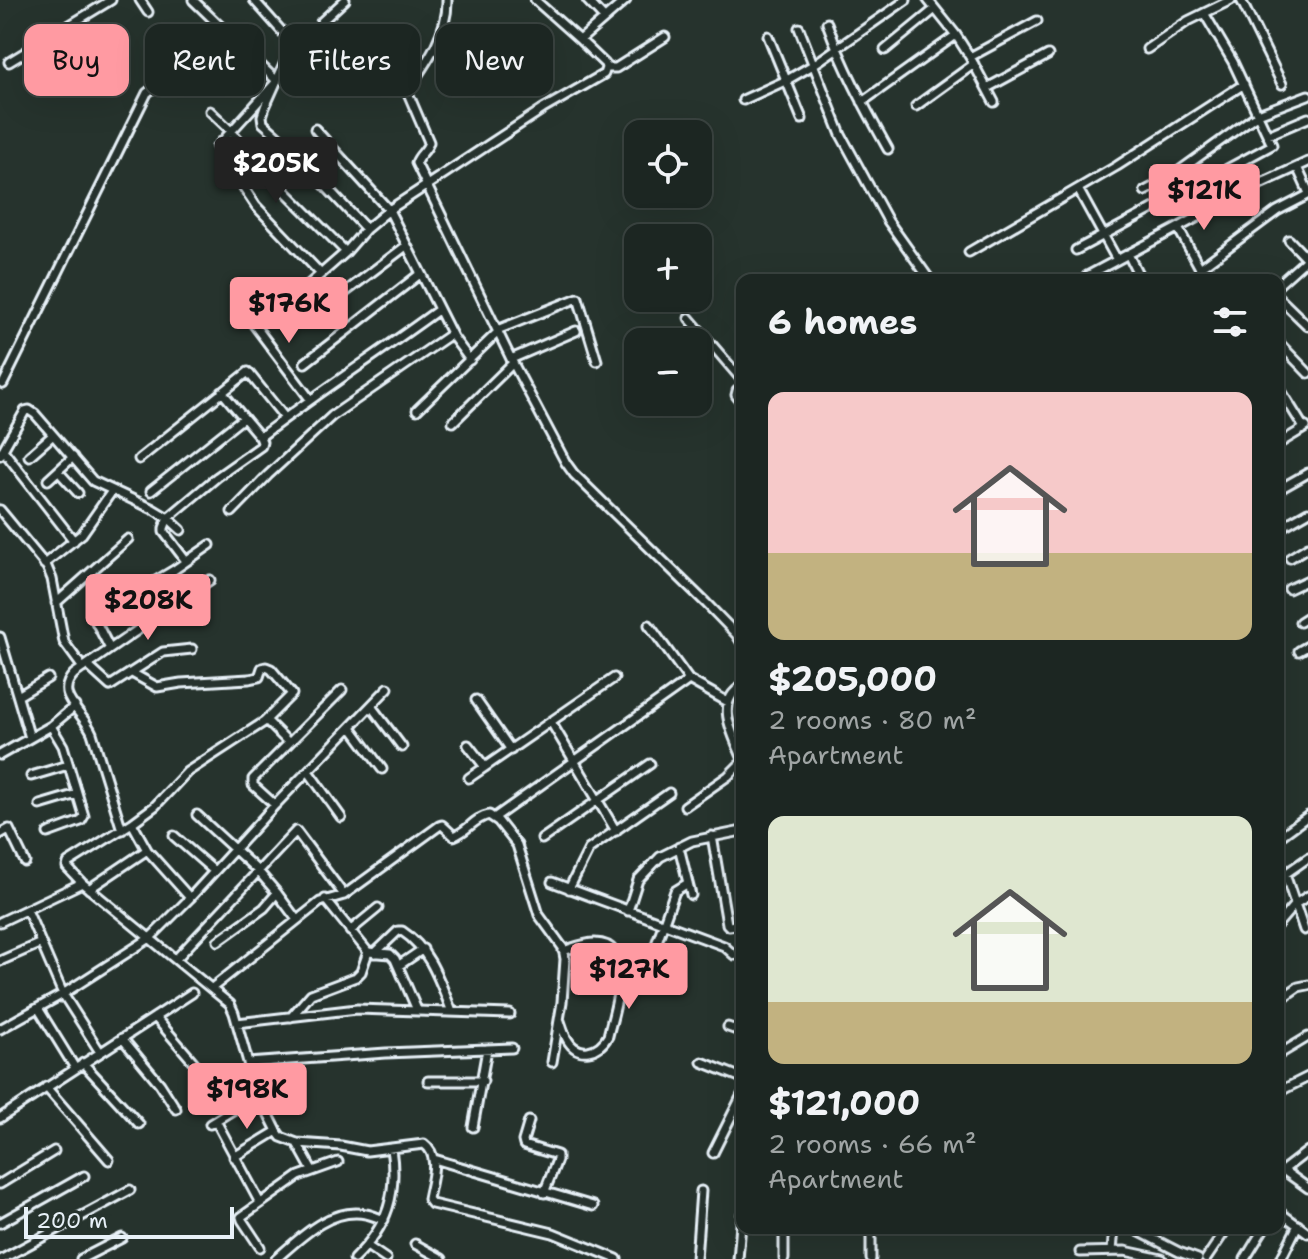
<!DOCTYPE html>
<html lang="en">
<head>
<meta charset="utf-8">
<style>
  :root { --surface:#1c2622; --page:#29322f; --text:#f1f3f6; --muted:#a0a5a5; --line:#3a4340; --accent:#ff9aa2 }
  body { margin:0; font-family:"Shantell Sans",sans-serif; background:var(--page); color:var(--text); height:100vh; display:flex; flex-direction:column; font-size:30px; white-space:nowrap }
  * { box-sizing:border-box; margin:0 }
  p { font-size:26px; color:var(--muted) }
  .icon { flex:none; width:44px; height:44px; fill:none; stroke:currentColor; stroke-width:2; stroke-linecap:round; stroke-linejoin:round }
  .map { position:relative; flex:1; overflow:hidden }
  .side { position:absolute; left:736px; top:274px; width:548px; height:960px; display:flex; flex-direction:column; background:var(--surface); border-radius:16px; box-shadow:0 8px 32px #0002,0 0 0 2px var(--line) }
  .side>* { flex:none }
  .top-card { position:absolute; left:24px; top:24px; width:592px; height:72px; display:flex; gap:16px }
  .tools { position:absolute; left:624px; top:120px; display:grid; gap:16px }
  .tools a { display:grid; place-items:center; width:88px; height:88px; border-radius:16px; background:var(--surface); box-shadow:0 8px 32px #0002,0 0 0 2px var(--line); font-size:40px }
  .scale { position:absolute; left:24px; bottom:20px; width:210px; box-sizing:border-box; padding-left:8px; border:4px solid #e8f1f8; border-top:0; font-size:22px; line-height:28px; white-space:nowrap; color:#e8f1f8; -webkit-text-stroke:6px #26332d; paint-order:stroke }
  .price { position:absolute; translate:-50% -68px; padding:0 18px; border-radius:8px; background:var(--accent); color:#111; font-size:26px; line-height:52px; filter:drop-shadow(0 2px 4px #0008) }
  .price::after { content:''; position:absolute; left:50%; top:48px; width:24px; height:18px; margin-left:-12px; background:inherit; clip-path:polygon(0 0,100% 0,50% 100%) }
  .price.current { background:#222; color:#fff }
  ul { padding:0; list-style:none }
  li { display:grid; align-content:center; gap:16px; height:424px; padding:0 32px }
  li span { display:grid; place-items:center; height:248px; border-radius:16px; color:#555 }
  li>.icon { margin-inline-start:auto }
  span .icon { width:144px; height:144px; fill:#fffc; stroke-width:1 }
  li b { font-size:34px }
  h2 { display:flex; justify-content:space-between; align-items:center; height:96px; padding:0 32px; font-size:34px }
  .tag { padding:0 28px; border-radius:16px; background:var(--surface); box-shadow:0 8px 32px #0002,0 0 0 2px var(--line); font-size:28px; line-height:72px }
  .tag.current { background:var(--accent); color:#111 }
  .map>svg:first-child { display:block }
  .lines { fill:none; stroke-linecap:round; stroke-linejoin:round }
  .minor-casing { stroke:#e8f1f8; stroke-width:13 }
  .minor { stroke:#26332d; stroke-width:7 }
</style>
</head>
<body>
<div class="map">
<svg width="1308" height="1259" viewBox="0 0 1308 1259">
  <rect width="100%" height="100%" fill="#26332d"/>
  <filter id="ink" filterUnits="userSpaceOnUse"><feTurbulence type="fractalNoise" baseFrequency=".0125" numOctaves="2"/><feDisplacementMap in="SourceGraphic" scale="16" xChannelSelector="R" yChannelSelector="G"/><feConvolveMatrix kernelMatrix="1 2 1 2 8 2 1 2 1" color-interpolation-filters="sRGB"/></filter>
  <g filter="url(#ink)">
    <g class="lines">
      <defs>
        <path id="minor" d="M140,0L148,12
          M193,0L277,81L217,147L256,206L321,274
          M254,0L325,80
          M345,0L321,22L369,81L408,89
          M447,0C448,33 426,63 408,89V93L429,142C427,151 419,154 416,163L513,363L566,463L574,474L706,603L736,634L742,643
          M535,0L580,40L605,64L606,68
          M587,0L604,18
          M928,0L956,35L970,57L994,102
          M1241,0L1282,84
          M827,23C843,67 865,108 888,149
          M324,26L297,48L286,60L265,107L262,116L263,123L281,139L366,229
          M799,28L841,135L888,221L930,280
          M768,36L802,119
          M580,40L626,0
          M1147,49L1188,21L1231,0
          M885,50L935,9
          M970,57L1037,21
          M9,62L111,0
          M987,88L1048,55
          M743,100L787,80L813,65L906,0
          M862,102L956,35
          M916,106L974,64
          M210,111L231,131L264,170L346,252
          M315,129L389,210L453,337L470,360
          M1268,135L1308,118
          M1297,167L1308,191
          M1078,189L1117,260
          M1145,191L1168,179L1258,114L1308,95
          M1178,228L1200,268L1277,211L1308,195
          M1289,240L1308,260
          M1076,250L1272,145L1233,62L1204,13
          M969,252L1117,166L1244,84
          M1128,254L1141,280
          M1087,276L1262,183L1308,162
          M1198,280L1200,279
          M1278,285L1307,259
          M297,295L346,252L366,229L389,210L543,109L604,74L606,68H616L665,37
          M1278,297L1308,326
          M327,306L406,246
          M243,310L310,399
          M689,318L742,380
          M497,330L578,298L597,361
          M1278,342L1308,373
          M511,359L576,331
          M305,363L420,274
          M3,384L147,93L224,31
          M1278,386L1304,428
          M742,387L737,391L736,395L742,403
          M222,392L260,437
          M417,410L498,332
          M453,422L513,363
          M1278,444L1306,427
          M3,450L74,541
          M0,455L25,411L29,410L35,414L93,481L153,509L168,518L181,530
          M29,456L53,435
          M139,459L248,372L285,418
          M58,471L78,493
          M48,480L73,457
          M1278,490L1308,473
          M151,491L243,418
          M0,510L47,567L52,579L64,642L83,668
          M232,512L268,475L332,416L451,334
          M1278,529L1308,512
          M1290,558L1308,547
          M186,561L164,532V528L168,518L217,477L261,446L262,442L260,437C318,393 379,353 438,310
          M44,564L82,534L112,491
          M1289,589L1308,580
          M56,603L128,539
          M1300,622L1308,617
          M649,625L689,680
          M0,637L30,738
          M110,649L96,622L97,616L174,570L210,545
          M1299,651L1308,646
          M87,665L110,686L163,652L192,649
          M132,673L157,687L181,683L249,679L259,677L262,668L266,667L271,669L292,694L264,722L187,772L155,806L132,823L68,863L67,867L82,883L230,1004L234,1013L255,1087L278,1133L281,1137L297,1143L341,1146L367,1151L424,1144C441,1156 431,1181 428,1199L432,1204L553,1233L617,1259
          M742,686C714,703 733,734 742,757
          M18,696L48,678
          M476,700L511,750
          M371,706L402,747
          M266,720L289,743
          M551,722L616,831
          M351,727L382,769
          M468,745L485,767
          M0,755L51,726L75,706
          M308,771L341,817
          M31,776L68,765
          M469,778L614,678
          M40,805L77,794
          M275,805L253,785V779L342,690
          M685,806L728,776L742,762
          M197,815L258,871L277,893L297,920
          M494,818L689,680L728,702
          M132,823L147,850L190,898
          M122,830L92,733C83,711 53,696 74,674L210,580
          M48,833L81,821L84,816L63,746L51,726
          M0,834L9,829L25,862
          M174,836L214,871
          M712,836L727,924L729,926L742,924
          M1278,838L1308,816
          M542,839L650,764
          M679,847L691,895
          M1285,874L1304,930
          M1278,879L1308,858
          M552,882L724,946L734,955H742
          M89,889L147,850
          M569,889L589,849L669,793
          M325,899L368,952L390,954L395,959L417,1010
          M27,910L63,994L100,1052
          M628,911L638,880L660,857L692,841L742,831
          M0,922L82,883
          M1278,924L1295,904L1308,896
          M350,931L378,908
          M218,941L264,908L277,893
          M375,953L398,931H402C430,949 440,982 452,1012
          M653,953L675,891L688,883
          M176,959L296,831L344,895
          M0,961L41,943
          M398,966L423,949
          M212,988L320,902L344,895L439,826L442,825L454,836C468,831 474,818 489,815L498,821L517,845L539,915L563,948L565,959L562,1002L552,1062
          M1278,1001L1298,987L1308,985
          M38,1008L75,1068
          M155,1017L209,1080
          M291,1017L311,994L356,977L361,972L368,952
          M560,1021C562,1027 564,1034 567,1039C578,1059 599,1052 608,1036C614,1010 638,944 595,943C584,943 573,948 563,951
          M237,1023L357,1009L510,1014
          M728,1027L742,1032
          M0,1029L63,994L150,938L190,898L275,805L388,688
          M122,1038L160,1084L176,1109
          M1278,1055L1308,1037
          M702,1062L742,1078
          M83,1063L139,1124
          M248,1063L386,1053L512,1048
          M428,1081H483
          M46,1087L109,1160
          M1278,1092L1308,1077
          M0,1118L192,993
          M216,1121L260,1203
          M529,1121L523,1141L524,1145L557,1155V1160L544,1193
          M210,1124L259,1094
          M473,1127L487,1049
          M297,1143L312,1170
          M713,1153L742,1095
          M234,1157L277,1131
          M434,1159L593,1206
          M1283,1170L1308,1188
          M1278,1174L1308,1151
          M0,1184L54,1151
          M1278,1211L1308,1233
          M0,1223L84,1176
          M784,1228V1259
          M871,1228V1259
          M1132,1228L1179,1252L1198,1259
          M415,1244L442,1259
          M367,1246L386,1259
          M260,1247L242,1220L241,1217L299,1176L338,1162
          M1112,1251L1114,1228
          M1080,1252L1125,1251L1162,1259
          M2,1259L130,1190
          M81,1259L122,1238
          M276,1259C300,1238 330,1207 366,1214C372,1215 378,1218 384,1220
          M354,1259C388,1226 398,1194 391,1148
          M696,1259L701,1191
          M738,1259L742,1213
          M1206,1259L1227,1228
          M1245,1259L1264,1228
          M1281,1259L1298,1225"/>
      </defs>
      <use href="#minor" class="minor-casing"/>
      <use href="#minor" class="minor"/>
    </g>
  </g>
</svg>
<div class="tools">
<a><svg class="icon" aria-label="locate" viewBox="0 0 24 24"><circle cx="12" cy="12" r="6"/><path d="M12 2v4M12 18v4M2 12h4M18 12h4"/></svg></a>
<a>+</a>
<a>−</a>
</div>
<div class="scale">200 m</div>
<b class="price current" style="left:276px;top:205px">$205K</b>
<b class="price" style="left:1204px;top:232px">$121K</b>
<b class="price" style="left:289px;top:345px">$176K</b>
<b class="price" style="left:148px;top:642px">$208K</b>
<b class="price" style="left:629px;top:1011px">$127K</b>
<b class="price" style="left:247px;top:1131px">$198K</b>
<div class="top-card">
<a class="tag current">Buy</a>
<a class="tag">Rent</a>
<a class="tag">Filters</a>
<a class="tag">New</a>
</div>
<section class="side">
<h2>6 homes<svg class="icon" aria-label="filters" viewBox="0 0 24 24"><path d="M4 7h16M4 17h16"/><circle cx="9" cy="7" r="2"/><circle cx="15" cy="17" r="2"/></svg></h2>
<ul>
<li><span style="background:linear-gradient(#f6c9c9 65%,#c2b280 0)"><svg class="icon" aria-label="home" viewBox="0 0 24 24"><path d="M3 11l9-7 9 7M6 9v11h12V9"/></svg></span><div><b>$205,000</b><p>2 rooms · 80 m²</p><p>Apartment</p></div></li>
<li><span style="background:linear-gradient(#dfe7d0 75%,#c2b280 0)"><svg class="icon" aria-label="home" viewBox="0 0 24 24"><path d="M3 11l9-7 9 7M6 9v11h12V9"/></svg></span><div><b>$121,000</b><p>2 rooms · 66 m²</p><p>Apartment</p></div></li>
</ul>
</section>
</div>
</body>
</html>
